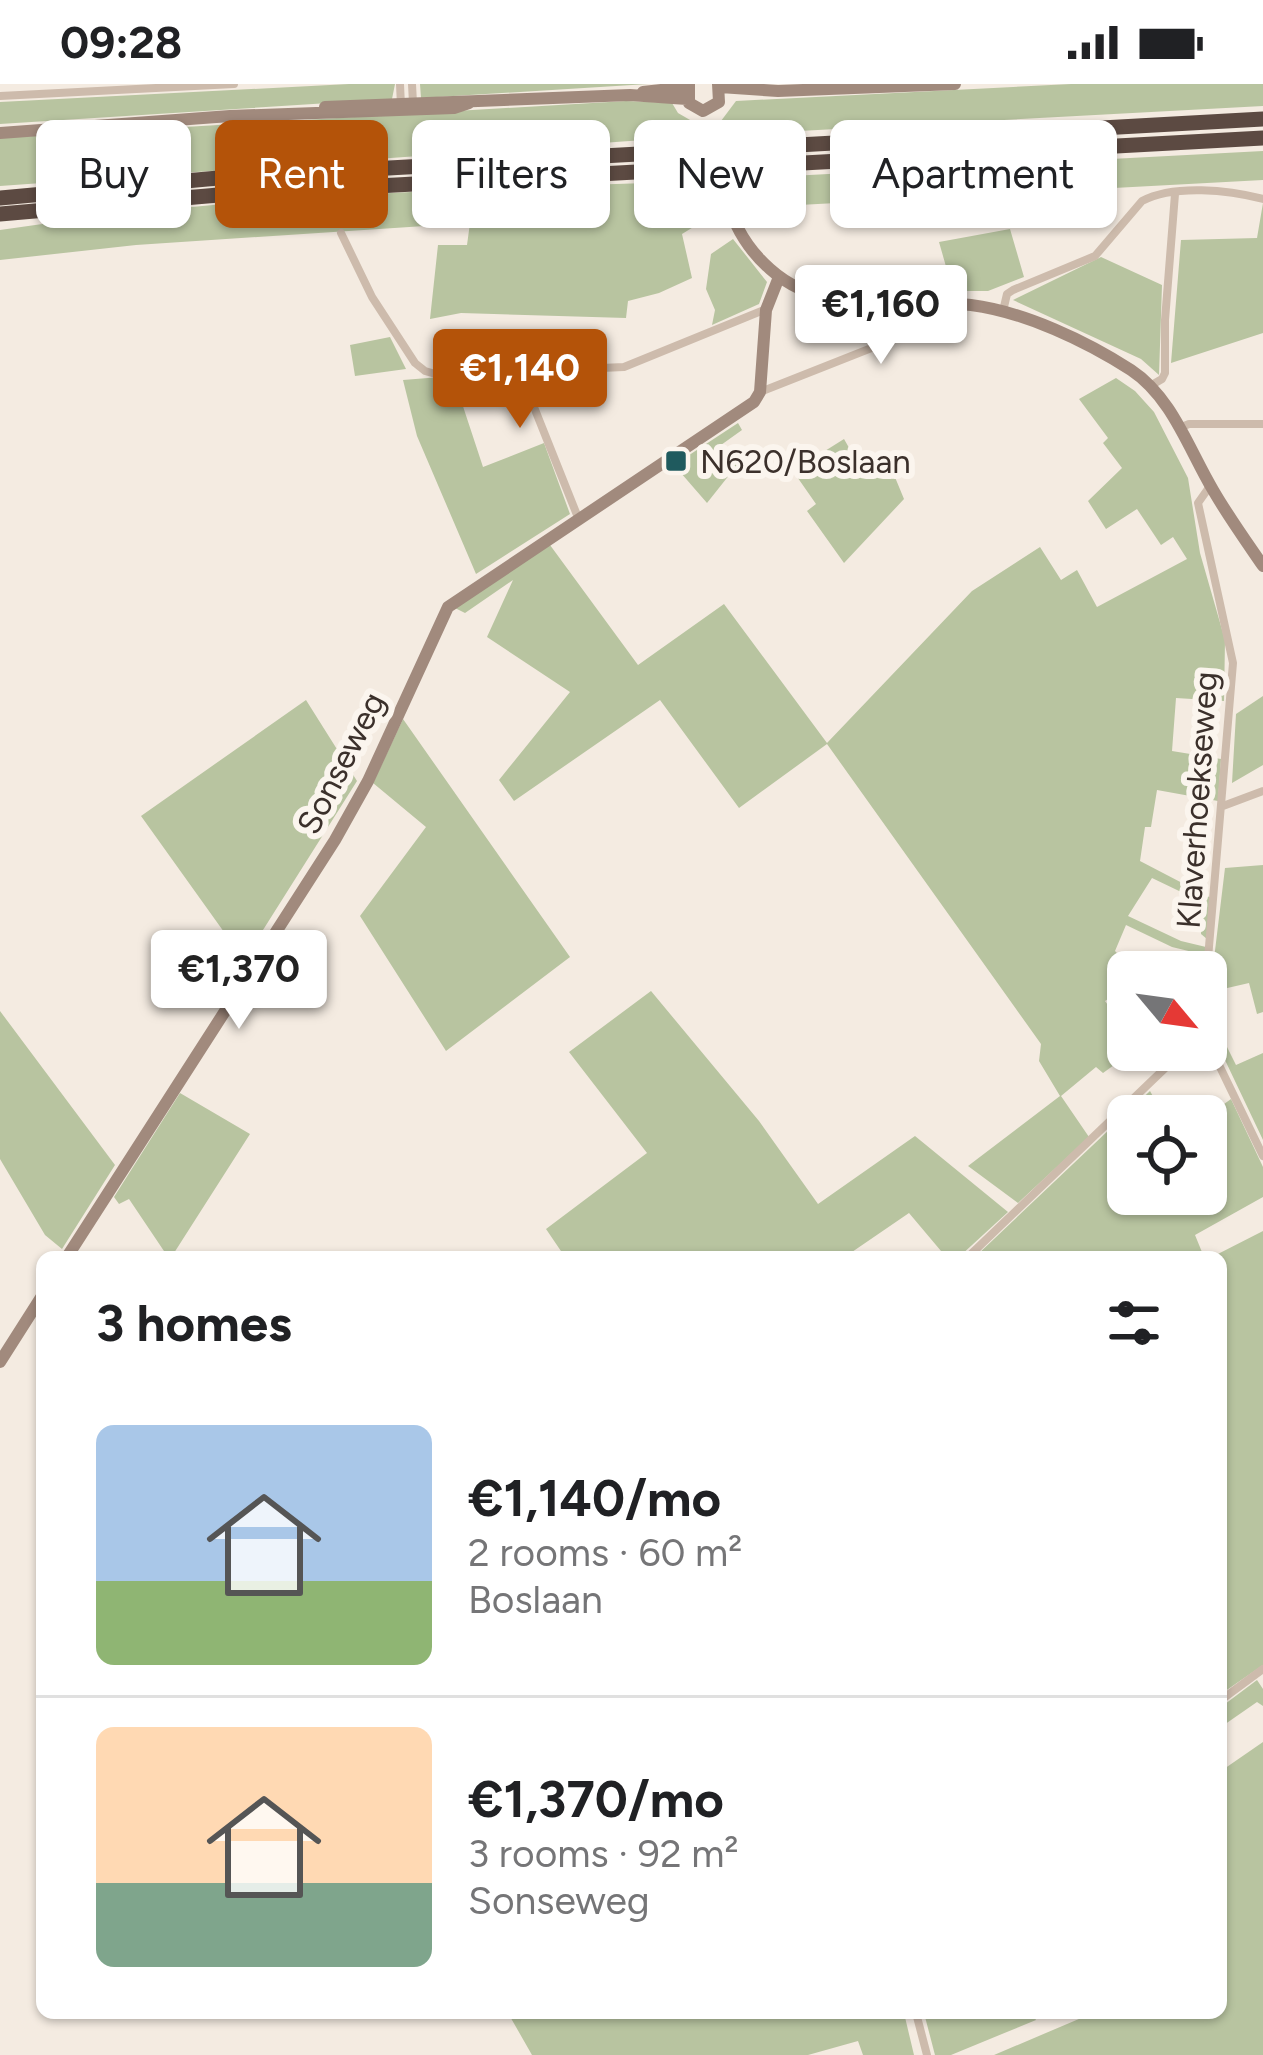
<!DOCTYPE html>
<html lang="en">
<head>
<meta charset="utf-8">
<style>
  :root { --surface:#fff; --page:#f6f6f6; --text:#202124; --muted:#757577; --line:#e0e0e0; --accent:#b45309 }
  body { margin:0; font-family:Figtree,sans-serif; background:var(--page); color:var(--text); height:100vh; display:flex; flex-direction:column; font-size:45px; white-space:nowrap }
  * { box-sizing:border-box; margin:0 }
  p { font-size:39px; color:var(--muted) }
  .icon { flex:none; width:66px; height:66px; fill:none; stroke:currentColor; stroke-width:2; stroke-linecap:round; stroke-linejoin:round }
  .map { position:relative; flex:1; overflow:hidden }
  .details { position:absolute; left:36px; top:1167px; width:1191px; height:768px; display:flex; flex-direction:column; background:var(--surface); border-radius:18px; box-shadow:0 3px 9px #0004 }
  .details>* { flex:none }
  .banner { position:absolute; left:36px; top:36px; width:1191px; height:108px; display:flex; gap:24px }
  .needle { width:78px; rotate:119deg }
  .tools { position:absolute; left:1107px; top:867px; display:grid; gap:24px }
  .tools a { display:grid; place-items:center; width:120px; height:120px; border-radius:18px; background:var(--surface); box-shadow:0 3px 9px #0004; font-size:60px }
  .price { position:absolute; translate:-50% -102px; padding:0 27px; border-radius:12px; background:#fff; color:#222; font-size:39px; line-height:78px; filter:drop-shadow(0 3px 6px #0008) }
  .price::after { content:''; position:absolute; left:50%; top:72px; width:36px; height:27px; margin-left:-18px; background:inherit; clip-path:polygon(0 0,100% 0,50% 100%) }
  .price.selected { background:var(--accent); color:#fff }
  ul { padding:0; list-style:none }
  li { display:flex; align-items:center; gap:36px; height:300px; padding:0 60px }
  li+li { border-top:3px solid var(--line) }
  li span { display:grid; place-items:center; flex:none; width:336px; height:240px; border-radius:18px; color:#555 }
  li>.icon { margin-inline-start:auto }
  span .icon { width:144px; height:144px; fill:#fffc; stroke-width:1 }
  li b { font-size:51px }
  h2 { display:flex; justify-content:space-between; align-items:center; height:144px; padding:0 60px; font-size:51px }
  .tag { padding:0 42px; border-radius:18px; background:var(--surface); box-shadow:0 3px 9px #0004; font-size:42px; line-height:108px }
  .tag.selected { background:var(--accent); color:#fff }
  .status { display:flex; justify-content:space-between; align-items:center; height:84px; padding:0 60px; background:var(--surface); direction:ltr }
  .status svg { height:33px; fill:currentColor }
  .map>svg:first-child { display:block }
  .green { fill:#b8c4a0 }
  .lines { fill:none; stroke-linecap:round; stroke-linejoin:round }
  .street { stroke:#cdbbac; stroke-width:8 }
  .secondary { stroke:#a18a7d; stroke-width:12 }
  .highway { stroke:#5c4a42; stroke-width:15 }
  .secondary-bridge { stroke:#a18a7d; stroke-width:12 }
  .poi-dot { fill:#1f5a5e; stroke:#fbf5ee; stroke-width:4.5 }
  .labels { text-anchor:middle; dominant-baseline:central; stroke-width:12; stroke-linejoin:round; paint-order:stroke }
  .poi-label { font-size:33px; fill:#3b302b; stroke:#fbf5ee; text-anchor:start }
  .street-label { font-size:33px; fill:#3b302b; stroke:#fbf5ee }
</style>
</head>
<body>
<div class="status"><b>09:28</b><svg viewBox="0 0 49 12"><path d="M0 12V9h3v3zM5 12V6h3v6zM10 12V3h3v9zM15 12V0h3v12zM26 1h20v11H26zM47 4h2v5h-2z"/></svg></div>
<div class="map">
<svg width="1263" height="1971" viewBox="0 0 1263 1971">
  <rect width="100%" height="100%" fill="#f4ebe1"/>
  <path class="green" d="M349,0H395L392,15L0,40V18Z
    M420,0H648L421,14Z
    M1071,0H1263V22L727,51L721,37L736,17Z
    M626,17L672,19L678,29L697,40L699,52L0,102V54Z
    M1263,67V96L742,124L736,95Z
    M708,97L713,118L682,127L688,128L695,142L682,150L692,194L659,209L628,217L626,234L461,229L430,235L438,161H467L470,139L136,161L0,176V146C233,110 472,105 708,97Z
    M1263,119V249L1171,279L1181,156L1257,154Z
    M1010,145L1024,193L988,207H953L939,158Z
    M733,155L767,198L759,220L712,241L715,226L706,205L711,170Z
    M1101,173L1162,201L1159,291L1141,275L1013,216Z
    M390,253L406,285L355,292L350,261Z
    M453,292L483,383L544,359L570,430L476,490L417,352L403,296Z
    M1116,294L1135,307L1154,328L1188,394L1200,469L1225,556L1224,617L1176,614L1172,667L1221,675L1218,717L1157,706L1151,743H1145L1140,777L1211,814L1207,855L1201,850L1202,818L1152,794L1128,832L1181,857L1206,863L1205,871L1172,863L1126,841L1115,867L1134,887L1128,888V909L1122,906L1105,917L1128,949V966H1135L1103,989L1096,983L1061,1012L1089,1053L1018,1119L968,1082L1060,1012L1039,977L1041,960L827,660L739,724L660,616L514,717L499,696L570,608L487,553L513,496L465,529L455,524L550,461L638,581L724,520L827,659L972,507L1040,463L1061,496L1077,486L1097,523L1187,475L1173,453L1161,461L1137,425L1106,445L1088,417L1122,384L1103,359L1108,354L1079,315Z
    M738,339L742,346L721,361L747,387L744,390L734,385L707,419L674,381Z
    M844,355L860,383L885,369L904,415L844,479L807,427L816,420L793,387Z
    M1263,612V681L1232,699L1236,630Z
    M306,616L357,697L244,876L141,732Z
    M403,635L570,873L446,967L360,832L426,743L373,699Z
    M1263,781V928L1257,930L1249,899L1210,908L1225,784Z
    M651,907L759,1037L818,1120L915,1052L1008,1128L959,1173H938L941,1167L909,1129L852,1168L854,1173H565L546,1145L647,1069L569,968Z
    M0,927L115,1081L62,1165L45,1151L0,1075Z
    M1215,955H1223L1236,981L1263,969V1056Z
    M1150,1007L1164,1032H1128V1110H1206V1033L1231,1015L1263,1083V1113L1195,1151L1204,1173H975Z
    M180,1009L250,1050L174,1169L176,1173H168L129,1115L119,1120L114,1113Z
    M1263,1147V1581L1221,1610V1173H1212Z
    M1257,1596L1263,1605V1622L1257,1618L1221,1643V1623Z
    M1263,1658V1971H994L1093,1929H1221V1687Z
    M508,1929H904L914,1971H863L858,1957L808,1971H532Z
    M924,1929H1032L1036,1936L951,1971H935Z"/>
  <g class="lines">
    <path class="street" d="M400,0L401,22
      M412,0L413,19
      M0,12L234,0
      M341,149L372,213L415,279L425,287L439,291L624,283L764,226
      M1003,227L1007,210L1013,206L1095,172L1142,117C1174,100 1229,106 1263,115
      M520,288L579,436
      M1150,302L1162,295L1165,289V236L1175,110
      M760,308L912,248L926,220
      M1179,344L1189,340H1263
      M1223,722L1263,707
      M1206,898L1233,579L1198,419L1210,402
      M1206,954L1263,1072
      M968,1173L1184,966
      M1221,1616L1263,1585
      M916,1929L927,1971"/>
    <path class="secondary" d="M689,0V19L703,27L719,18L718,0
      M720,3L778,7L955,0
      M643,8L688,3
      M325,23L630,11L687,15
      M0,49L230,32L454,24L469,19
      M725,108C732,139 746,164 770,185C827,236 902,213 971,221C1025,228 1086,257 1131,286C1172,313 1189,366 1213,406C1228,432 1246,457 1263,482
      M67,1173L335,756L368,697L448,523L754,318L760,308L766,226L779,193
      M0,1278L42,1212"/>
    <path class="highway" d="M0,114L229,93L1263,35
      M0,130L230,110L1263,54"/>
    <path class="secondary-bridge" d="M712,48L725,108"/>
  </g>
  <rect class="poi-dot" x="664" y="365" width="24" height="24" rx="6"/>
  <g class="labels">
    <g class="poi-label">
      <text x="700" y="377">N620/Boslaan</text>
    </g>
    <g class="street-label">
      <text transform="translate(341 679) rotate(-63)">Sonseweg</text>
      <text transform="translate(1197 716) rotate(-86)">Klaverhoekseweg</text>
    </g>
  </g>
</svg>
<div class="tools">
<a><svg class="needle" viewBox="-14 -14 28 28"><path d="M0-13l5 13h-10z" fill="#e53935"/><path d="M0 13l5-13h-10z" fill="#757577"/></svg></a>
<a><svg class="icon" aria-label="locate" viewBox="0 0 24 24"><circle cx="12" cy="12" r="6"/><path d="M12 2v4M12 18v4M2 12h4M18 12h4"/></svg></a>
</div>
<b class="price" style="left:881px;top:283px">€1,160</b>
<b class="price selected" style="left:520px;top:347px">€1,140</b>
<b class="price" style="left:239px;top:948px">€1,370</b>
<div class="banner">
<a class="tag">Buy</a>
<a class="tag selected">Rent</a>
<a class="tag">Filters</a>
<a class="tag">New</a>
<a class="tag">Apartment</a>
</div>
<section class="details">
<h2>3 homes<svg class="icon" aria-label="filters" viewBox="0 0 24 24"><path d="M4 7h16M4 17h16"/><circle cx="9" cy="7" r="2"/><circle cx="15" cy="17" r="2"/></svg></h2>
<ul>
<li><span style="background:linear-gradient(#a9c7e8 65%,#8fb573 0)"><svg class="icon" aria-label="home" viewBox="0 0 24 24"><path d="M3 11l9-7 9 7M6 9v11h12V9"/></svg></span><div><b>€1,140/mo</b><p>2 rooms · 60 m²</p><p>Boslaan</p></div></li>
<li><span style="background:linear-gradient(#ffd9b3 65%,#7fa58c 0)"><svg class="icon" aria-label="home" viewBox="0 0 24 24"><path d="M3 11l9-7 9 7M6 9v11h12V9"/></svg></span><div><b>€1,370/mo</b><p>3 rooms · 92 m²</p><p>Sonseweg</p></div></li>
</ul>
</section>
</div>
</body>
</html>
